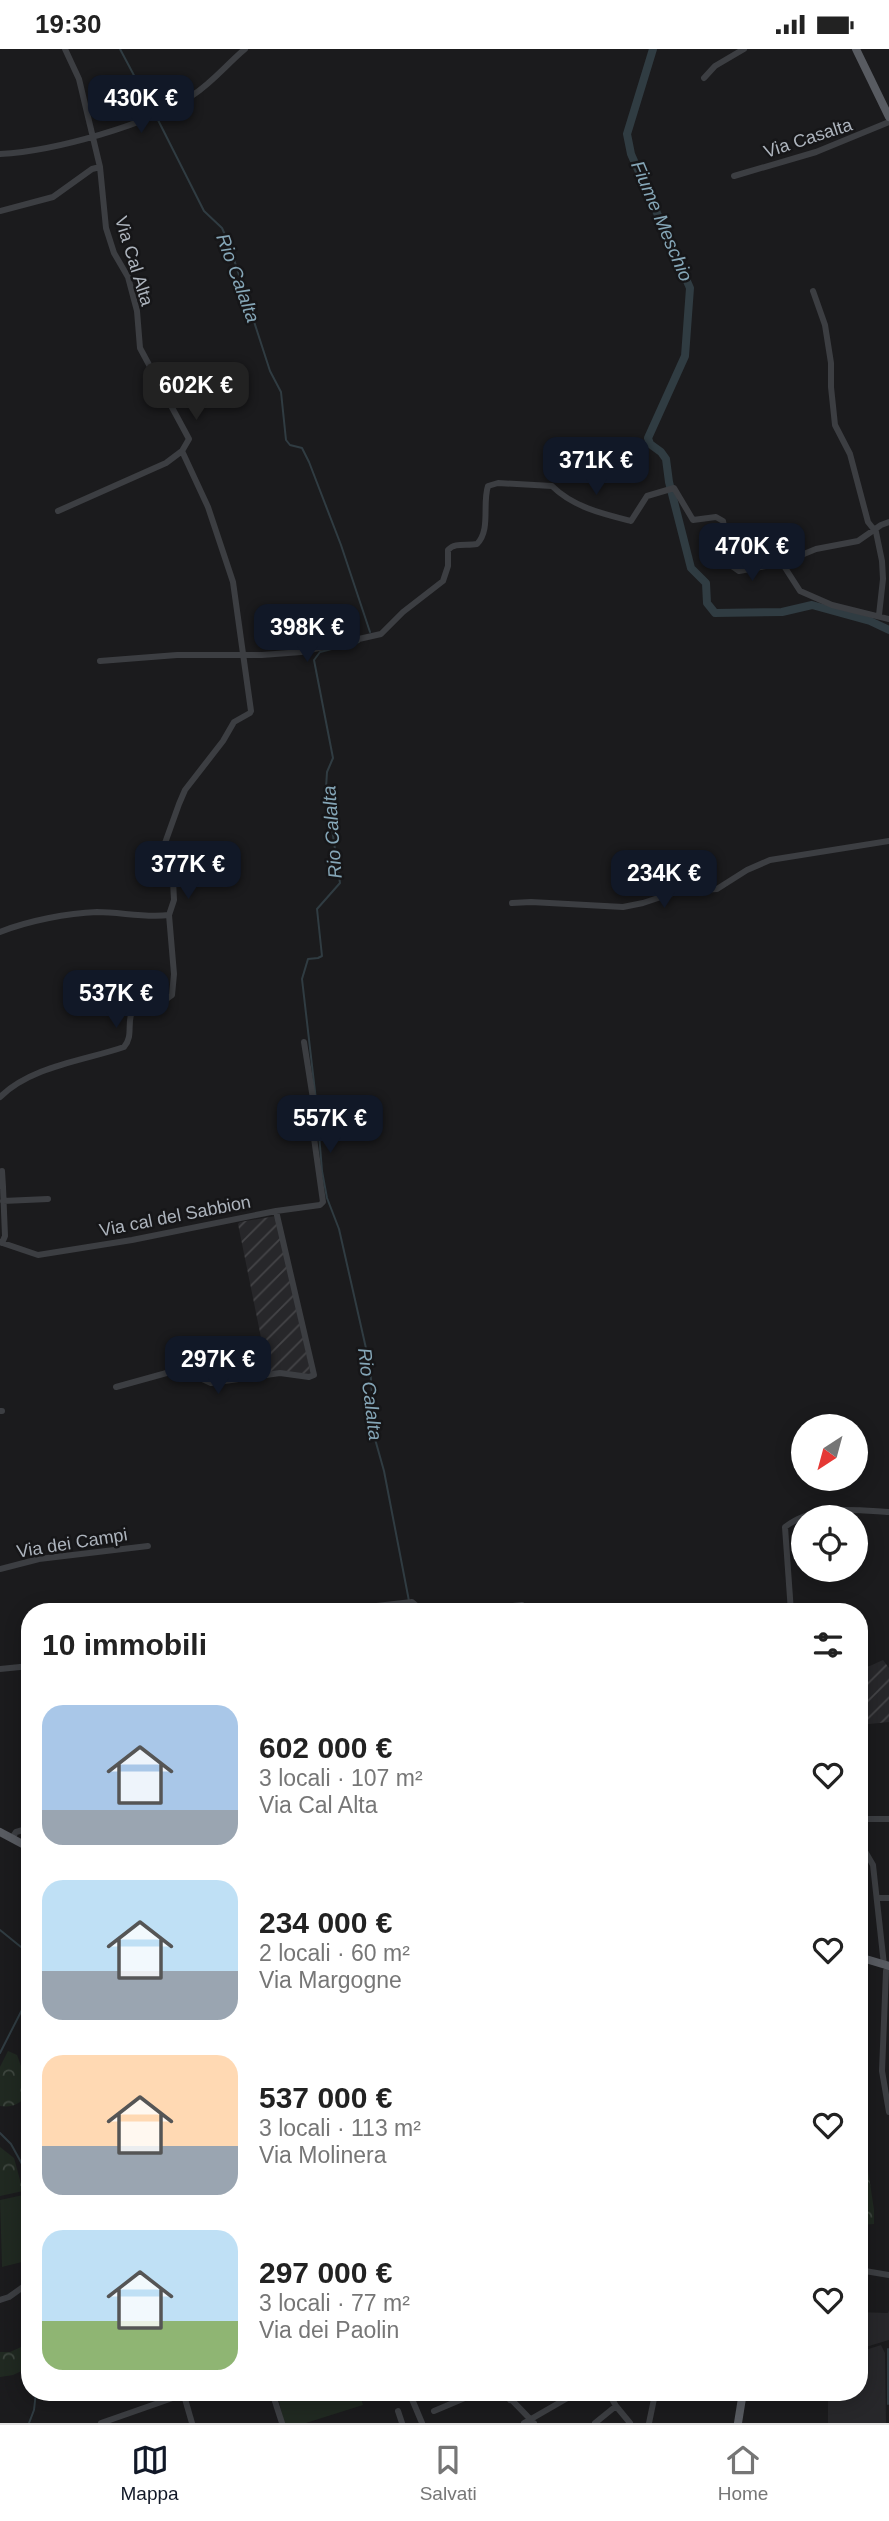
<!DOCTYPE html>
<html lang="it">
<head>
<meta charset="utf-8">
<style>
  :root { --surface:#fff; --page:#f2f2f2; --text:#222; --muted:#767676; --line:#e0e0e0; --accent:#111827 }
  body { margin:0; font-family:Helvetica,sans-serif; background:var(--page); color:var(--text); height:100vh; display:flex; flex-direction:column; font-size:26px; white-space:nowrap }
  * { box-sizing:border-box; margin:0 }
  p { font-size:23px; color:var(--muted) }
  .icon { flex:none; width:38px; height:38px; fill:none; stroke:currentColor; stroke-width:2; stroke-linecap:round; stroke-linejoin:round }
  .map { position:relative; flex:1; overflow:hidden }
  .sheet { position:absolute; left:21px; top:1554px; width:847px; height:798px; display:flex; flex-direction:column; background:var(--surface); border-radius:28px; box-shadow:0 4px 18px #0003 }
  .sheet>* { flex:none }
  .needle { width:46px; rotate:216deg }
  .tools { position:absolute; left:791px; top:1365px; display:grid; gap:14px }
  .tools a { display:grid; place-items:center; width:77px; height:77px; border-radius:50%; background:var(--surface); box-shadow:0 4px 18px #0003; font-size:35px }
  .price { position:absolute; translate:-50% -60px; padding:0 16px; border-radius:14px; background:var(--accent); color:#fff; font-size:23px; line-height:46px; filter:drop-shadow(0 2px 4px #0008) }
  .price::after { content:''; position:absolute; left:50%; top:42px; width:21px; height:16px; margin-left:-10px; background:inherit; clip-path:polygon(0 0,100% 0,50% 100%) }
  .price.selected { background:#222; color:#fff }
  ul { padding:0; list-style:none }
  li { display:flex; align-items:center; gap:21px; height:175px; padding:0 21px }
  li span { display:grid; place-items:center; flex:none; width:196px; height:140px; border-radius:21px; color:#555 }
  li>.icon { margin-inline-start:auto }
  span .icon { width:84px; height:84px; fill:#fffc; stroke-width:1 }
  li b { font-size:30px }
  h2 { display:flex; justify-content:space-between; align-items:center; height:84px; padding:0 21px; font-size:30px }
  .status { display:flex; justify-content:space-between; align-items:center; height:49px; padding:0 35px; background:var(--surface); direction:ltr }
  .status svg { height:19px; fill:currentColor }
  .tabs { display:flex; justify-content:space-around; align-items:center; height:98px; border-top:2px solid var(--line); background:var(--surface); font-size:19px; color:var(--muted) }
  .tabs a { display:grid; justify-items:center; gap:4px }
  .tabs .selected { color:var(--accent) }
  .map>svg:first-child { display:block }
  .built { fill:#27272a }
  .industrial { fill:url(#industrial-furrows) }
  .forest { fill:url(#forest-crowns) }
  .garden { fill:#202921 }
  .lines { fill:none; stroke-linecap:round; stroke-linejoin:round }
  .stream { stroke:#303c42; stroke-width:2 }
  .river { stroke:#303c42; stroke-width:8 }
  .minor { stroke:#3c3e42; stroke-width:6 }
  .major { stroke:#585b61; stroke-width:8 }
  .labels { text-anchor:middle; dominant-baseline:central; stroke-width:5; stroke-linejoin:round; paint-order:stroke }
  .street-label { font-size:18px; fill:#adb4bd; stroke:#161618 }
  .water-label { font-size:19px; font-style:italic; fill:#85a6b7; stroke:#161618 }
</style>
</head>
<body>
<div class="status"><b>19:30</b><svg viewBox="0 0 49 12"><path d="M0 12V9h3v3zM5 12V6h3v6zM10 12V3h3v9zM15 12V0h3v12zM26 1h20v11H26zM47 4h2v5h-2z"/></svg></div>
<div class="map">
<svg width="889" height="2374" viewBox="0 0 889 2374">
  <defs>
    <pattern id="industrial-furrows" width="10" height="10" patternUnits="userSpaceOnUse" patternTransform="scale(1.75)"><rect width="10" height="10" fill="#27272a"/><path d="M-1 1l2-2M0 10L10 0M9 11l2-2" fill="none" stroke="#444447"/></pattern>
    <pattern id="forest-crowns" width="20" height="18" patternUnits="userSpaceOnUse" patternTransform="scale(1.75)"><rect width="20" height="18" fill="#202921"/><path d="M2 6a3 3 0 1 1 6 0M12 15a3 3 0 1 1 6 0" fill="none" stroke="#3e463f"/></pattern>
  </defs>
  <rect width="100%" height="100%" fill="#1b1b1d"/>
  <path class="built" d="M889,2261V2291L859,2300V2263L888,2264Z
    M881,2296L885,2304L886,2374H828V2343H859V2303Z"/>
  <path class="industrial" d="M276,1167L311,1326L268,1323L238,1175L240,1173Z
    M883,1611L889,1619V1673L859,1676V1622Z"/>
  <path class="forest" d="M8,2002L17,2006L30,2042C22,2054 14,2059 0,2057V2018Z
    M859,2061L874,2161V2175L859,2176Z
    M0,2098L14,2109L23,2142L0,2147Z
    M30,2294V2318L13,2326L0,2328V2303H10Z"/>
  <path class="garden" d="M23,2146L30,2175V2211L2,2218L0,2151Z
    M286,2343H359L363,2356L306,2374H284L278,2348Z"/>
  <g class="lines">
    <path class="stream" d="M120,0L154,64
      M157,69L204,162L222,179L229,195L270,322L281,343L286,391L290,396L302,399L309,413L341,496L370,583
      M316,1051L302,930L308,910L318,909L322,907L317,860L340,834L326,739L327,723L333,709L314,611L320,603L359,593
      M317,1060L322,1122L327,1149L339,1180L370,1317L375,1390L384,1422L409,1552
      M0,1881L21,1898
      M23,1898L30,1892
      M0,2004L28,1949L22,1898
      M0,2084L11,2095L22,2115L30,2152
      M888,2300V2355
      M29,2374L34,2361L36,2343"/>
    <path class="river" d="M653,0L627,85L631,105L690,239L685,307L648,389L650,395L661,403L666,410L669,433L691,519L706,534L707,554L715,564L782,563L812,556L870,572L889,581"/>
    <path class="minor" d="M704,29L715,17L744,0
      M0,105C55,102 148,76 193,46C213,33 227,15 245,0
      M734,127L816,103L889,73
      M0,162L53,148L92,120L100,118
      M813,242L825,276L831,314V338L835,376L850,405L868,473L876,483L882,512L883,530L879,566
      M58,462L166,414L182,402
      M782,514L800,542L832,556L889,570
      M100,612L177,606H262L301,603L381,585L403,563L443,532L448,517V501C455,493 466,497 477,495C491,481 482,455 488,437L498,434L552,437C573,458 603,465 631,472L647,447L674,439L693,471L716,468L723,472L732,517L739,522L782,514L816,500L858,492L881,476L889,473
      M512,854L531,853L623,858L643,854L679,842L717,840L747,821L770,811L889,792
      M0,883C27,872 68,864 97,863C121,863 144,869 169,866L174,851L173,831L164,804L165,794L179,755L185,741L223,692L234,673L250,664L251,662L233,533L208,458L182,402L189,390L140,299L137,262L128,228L114,204L106,179L100,118L79,30L65,0
      M0,1048C32,1017 83,1012 124,998C134,987 126,973 133,960C145,952 161,956 172,946L174,925L169,866
      M2,1122L3,1138
      M0,1137L3,1138L5,1187L2,1194
      M3,1152L48,1150
      M276,1162L320,1156L323,1153L314,1089V1056L304,993
      M0,1193L38,1206L132,1191L276,1162L314,1326L309,1328L280,1324L211,1334L181,1320L116,1338
      M0,1362H2
      M0,1520L39,1510L148,1497
      M323,1563L412,1553L424,1563
      M458,1563L522,1556L521,1563
      M791,1563L785,1478C814,1455 855,1461 889,1463
      M0,1620L30,1617
      M859,1770H889
      M12,1789L16,1783L30,1779
      M859,1792L873,1816L884,1916
      M878,1849H889
      M886,1922L882,2022L889,2063
      M859,2221L889,2226
      M0,2251L9,2248L30,2233
      M183,2343L192,2374
      M272,2343L282,2374
      M409,2343L422,2374
      M504,2343L534,2374
      M608,2343L616,2357L630,2374
      M655,2347L686,2343
      M510,2351L524,2343
      M398,2362L402,2374
      M434,2362L479,2343
      M101,2374L184,2345
      M524,2374L578,2343
      M595,2374L616,2357
      M649,2374L655,2345"/>
    <path class="major" d="M856,0L889,68
      M0,1783L30,1799
      M859,1908L889,1917
      M738,2374L743,2343"/>
  </g>
  <g class="labels">
    <g class="street-label">
      <text transform="translate(808 89) rotate(-18)">Via Casalta</text>
      <text transform="translate(134 212) rotate(73)">Via Cal Alta</text>
      <text transform="translate(175 1167) rotate(-11)">Via cal del Sabbion</text>
      <text transform="translate(72 1494) rotate(-9)">Via dei Campi</text>
    </g>
    <g class="water-label">
      <text transform="translate(662 172) rotate(67)">Fiume Meschio</text>
      <text transform="translate(238 229) rotate(70)">Rio Calalta</text>
      <text transform="translate(332 783) rotate(-94)">Rio Calalta</text>
      <text transform="translate(370 1345) rotate(83)">Rio Calalta</text>
    </g>
  </g>
</svg>
<div class="tools">
<a><svg class="needle" viewBox="-14 -14 28 28"><path d="M0-13l5 13h-10z" fill="#e53935"/><path d="M0 13l5-13h-10z" fill="#767676"/></svg></a>
<a><svg class="icon" aria-label="locate" viewBox="0 0 24 24"><circle cx="12" cy="12" r="6"/><path d="M12 2v4M12 18v4M2 12h4M18 12h4"/></svg></a>
</div>
<b class="price" style="left:141px;top:86px">430K €</b>
<b class="price selected" style="left:196px;top:373px">602K €</b>
<b class="price" style="left:596px;top:448px">371K €</b>
<b class="price" style="left:752px;top:534px">470K €</b>
<b class="price" style="left:307px;top:615px">398K €</b>
<b class="price" style="left:188px;top:852px">377K €</b>
<b class="price" style="left:664px;top:861px">234K €</b>
<b class="price" style="left:116px;top:981px">537K €</b>
<b class="price" style="left:330px;top:1106px">557K €</b>
<b class="price" style="left:218px;top:1347px">297K €</b>
<section class="sheet">
<h2>10 immobili<svg class="icon" aria-label="filters" viewBox="0 0 24 24"><path d="M4 7h16M4 17h16"/><circle cx="9" cy="7" r="2"/><circle cx="15" cy="17" r="2"/></svg></h2>
<ul>
<li><span style="background:linear-gradient(#a9c7e8 75%,#9aa5b1 0)"><svg class="icon" aria-label="home" viewBox="0 0 24 24"><path d="M3 11l9-7 9 7M6 9v11h12V9"/></svg></span><div><b>602 000 €</b><p>3 locali · 107 m²</p><p>Via Cal Alta</p></div><svg class="icon" aria-label="heart" viewBox="0 0 24 24"><path d="M12 20l-8-8c-3-5 5-10 8-4 3-6 11-1 8 4z"/></svg></li>
<li><span style="background:linear-gradient(#bfe0f5 65%,#9aa5b1 0)"><svg class="icon" aria-label="home" viewBox="0 0 24 24"><path d="M3 11l9-7 9 7M6 9v11h12V9"/></svg></span><div><b>234 000 €</b><p>2 locali · 60 m²</p><p>Via Margogne</p></div><svg class="icon" aria-label="heart" viewBox="0 0 24 24"><path d="M12 20l-8-8c-3-5 5-10 8-4 3-6 11-1 8 4z"/></svg></li>
<li><span style="background:linear-gradient(#ffd9b3 65%,#9aa5b1 0)"><svg class="icon" aria-label="home" viewBox="0 0 24 24"><path d="M3 11l9-7 9 7M6 9v11h12V9"/></svg></span><div><b>537 000 €</b><p>3 locali · 113 m²</p><p>Via Molinera</p></div><svg class="icon" aria-label="heart" viewBox="0 0 24 24"><path d="M12 20l-8-8c-3-5 5-10 8-4 3-6 11-1 8 4z"/></svg></li>
<li><span style="background:linear-gradient(#bfe0f5 65%,#8fb573 0)"><svg class="icon" aria-label="home" viewBox="0 0 24 24"><path d="M3 11l9-7 9 7M6 9v11h12V9"/></svg></span><div><b>297 000 €</b><p>3 locali · 77 m²</p><p>Via dei Paolin</p></div><svg class="icon" aria-label="heart" viewBox="0 0 24 24"><path d="M12 20l-8-8c-3-5 5-10 8-4 3-6 11-1 8 4z"/></svg></li>
</ul>
</section>
</div>
<nav class="tabs">
<a class="selected"><svg class="icon" aria-label="map" viewBox="0 0 24 24"><path d="M3 6l6-2 6 2 6-2v14l-6 2-6-2-6 2zM9 4v14M15 6v14"/></svg>Mappa</a>
<a><svg class="icon" aria-label="saved" viewBox="0 0 24 24"><path d="M7 4h10v16l-5-4-5 4z"/></svg>Salvati</a>
<a><svg class="icon" aria-label="home" viewBox="0 0 24 24"><path d="M3 11l9-7 9 7M6 9v11h12V9"/></svg>Home</a>
</nav>
</body>
</html>
